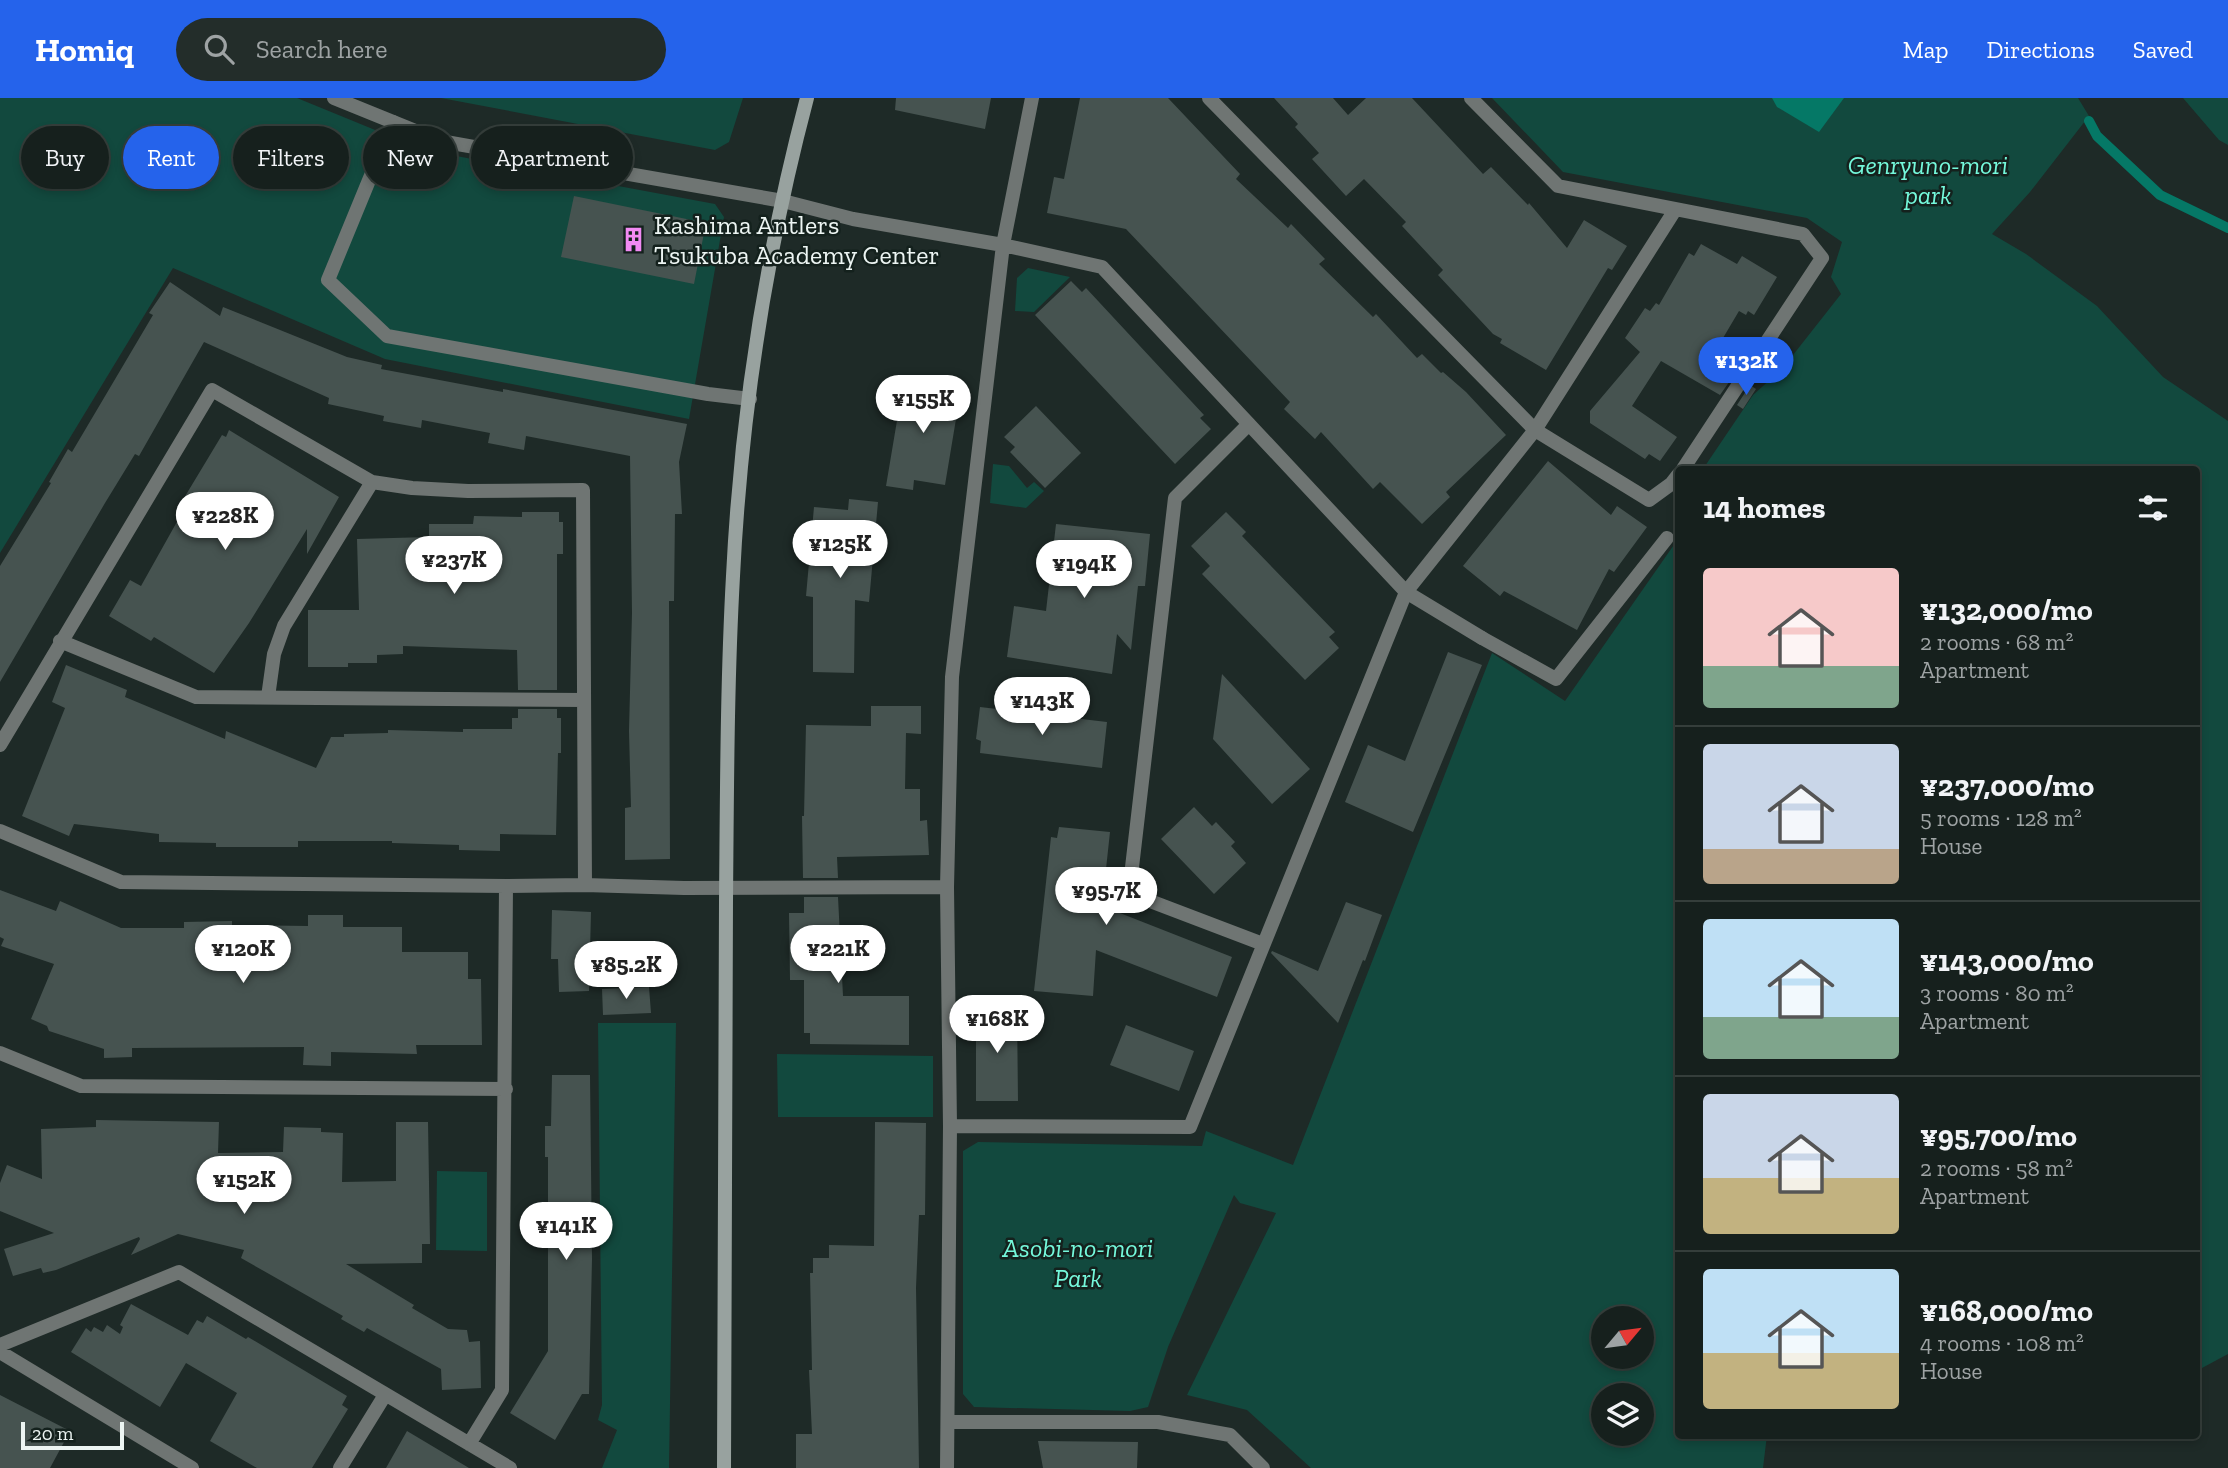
<!DOCTYPE html>
<html lang="en">
<head>
<meta charset="utf-8">
<style>
  :root { --surface:#16201d; --page:#232d2a; --text:#f1f3f6; --muted:#9ea3a4; --line:#353e3b; --accent:#2563eb }
  body { margin:0; font-family:"Zilla Slab",serif; background:var(--page); color:var(--text); height:100vh; display:flex; flex-direction:column; font-size:26px; white-space:nowrap }
  * { box-sizing:border-box; margin:0 }
  p { font-size:23px; color:var(--muted) }
  .icon { flex:none; width:38px; height:38px; fill:none; stroke:currentColor; stroke-width:2; stroke-linecap:round; stroke-linejoin:round }
  .map { position:relative; flex:1; overflow:hidden }
  .details { position:absolute; left:1675px; top:368px; width:525px; height:973px; display:flex; flex-direction:column; background:var(--surface); border-radius:7px; box-shadow:0 4px 10px #0003,0 0 0 2px var(--line) }
  .details>* { flex:none }
  .top-card { position:absolute; left:21px; top:28px; width:665px; height:63px; display:flex; gap:14px }
  .needle { width:46px; rotate:61deg }
  .fabs { position:absolute; left:1591px; top:1208px; display:grid; gap:14px }
  .fabs a { display:grid; place-items:center; width:63px; height:63px; border-radius:50%; background:var(--surface); box-shadow:0 4px 10px #0003,0 0 0 2px var(--line); font-size:35px }
  .scale { position:absolute; left:21px; bottom:18px; width:103px; box-sizing:border-box; padding-left:7px; border:4px solid #edf5f3; border-top:0; font-size:19px; line-height:24px; white-space:nowrap; color:#edf5f3; -webkit-text-stroke:5px #14211d; paint-order:stroke }
  .price { position:absolute; translate:-50% -60px; padding:0 16px; border-radius:24px; background:#fff; color:#222; font-size:23px; line-height:46px; filter:drop-shadow(0 2px 4px #0008) }
  .price::after { content:''; position:absolute; left:50%; top:42px; width:21px; height:16px; margin-left:-10px; background:inherit; clip-path:polygon(0 0,100% 0,50% 100%) }
  .price.current { background:var(--accent); color:#fff }
  ul { padding:0; list-style:none }
  li { display:flex; align-items:center; gap:21px; height:175px; padding:0 28px }
  li+li { border-top:2px solid var(--line) }
  li span { display:grid; place-items:center; flex:none; width:196px; height:140px; border-radius:7px; color:#555 }
  li>.icon { margin-inline-start:auto }
  span .icon { width:84px; height:84px; fill:#fffc; stroke-width:1 }
  li b { font-size:30px }
  h2 { display:flex; justify-content:space-between; align-items:center; height:84px; padding:0 28px; font-size:30px }
  .chip { padding:0 24px; border-radius:32px; background:var(--surface); box-shadow:0 4px 10px #0003,0 0 0 2px var(--line); font-size:24px; line-height:63px }
  .chip.current { background:var(--accent); color:#fff }
  header { display:flex; align-items:center; gap:42px; box-sizing:border-box; height:98px; padding:0 35px; background:var(--accent); color:#fff }
  header strong { font-size:33px }
  nav { display:flex; gap:38px; margin-inline-start:auto; font-size:24px }
  .search { width:490px; height:63px; background:var(--page); display:flex; align-items:center; gap:18px; box-sizing:border-box; padding:0 24px; border-radius:38px; color:var(--muted); font-size:26px }
  .map>svg:first-child { display:block }
  .green { fill:#12493e; fill-rule:evenodd }
  .water { fill:#057866 }
  .lines { fill:none; stroke-linecap:round; stroke-linejoin:round }
  .stream { stroke:#057866; stroke-width:10 }
  .building { fill:#465350 }
  .lane { stroke:#6f7573; stroke-width:14 }
  .street { stroke:#6f7573; stroke-width:14 }
  .secondary { stroke:#98a29f; stroke-width:14 }
  .labels { text-anchor:middle; dominant-baseline:central; stroke-width:5; stroke-linejoin:round; paint-order:stroke }
  .park-label { font-size:26px; font-style:italic; fill:#74f8db; stroke:#14211d }
  .poi-label { font-size:26px; fill:#edf5f3; stroke:#14211d; text-anchor:start }
</style>
</head>
<body>
<header>
<strong>Homiq</strong>
<div class="search"><svg class="icon" aria-label="search" viewBox="0 0 24 24"><circle cx="10" cy="10" r="6"/><path d="M15 15l6 6"/></svg>Search here</div>
<nav><a>Map</a><a>Directions</a><a>Saved</a></nav>
</header>
<div class="map">
<svg width="2228" height="1370" viewBox="0 0 2228 1370">
  <rect width="100%" height="100%" fill="#1e2a27"/>
  <path class="green" d="M0,0H297L424,52L715,106L724,119L689,321L385,261L173,170L0,455Z
    M441,0H743L729,44L715,52Z
    M1492,0H2078L2089,18L2030,94L1992,136L2026,156L2097,208L2163,279L2228,323V1256L2202,1270H2196V371H1703L1753,297L1782,271L1841,196L1831,179L1842,144L1807,120L1563,74Z
    M2183,0H2228V47L2219,42Z
    M1028,170L1070,179L1034,214L1015,213L1017,180Z
    M993,366L1009,368L1027,390L1034,384L1044,393L1026,410L990,405Z
    M1678,441V1337H1767L1763,1370H1311L1247,1312L1187,1297L1276,1115L1240,1105L1234,1097L1168,1249L1148,1309L1130,1313L974,1309L963,1296V1053L978,1044L1202,1048L1206,1033L1293,1067L1492,555L1565,603ZM1603,1220H1642V1258H1603ZM1603,1297H1642V1335H1603Z
    M598,925H676L669,1370H602L617,1332L598,1322L602,1307Z
    M777,956L933,958V1019H778Z
    M437,1073L487,1074V1153L436,1152Z"/>
  <path class="water" d="M1772,0H1844L1819,34L1777,9Z"/>
  <g class="lines">
    <path class="stream" d="M2089,23L2097,38L2160,97L2228,130"/>
  </g>
  <path class="building" d="M896,0H991L985,31L895,12Z
    M1080,0H1168L1240,76L1236,81L1288,130L1291,126L1325,161L1319,166L1373,219L1376,216L1417,260L1422,256L1441,275L1443,274L1466,294L1506,337L1446,394L1450,399L1422,426L1380,384L1373,391L1321,334L1315,341L1284,311L1290,304L1126,131L1047,115L1054,79L1064,81Z
    M1274,0H1333L1348,17L1366,0H1412L1483,76L1491,69L1528,107L1529,105L1567,150L1584,122L1627,148L1612,172L1608,170L1546,272L1500,245L1502,241L1493,236L1438,177L1443,172L1402,128L1406,124L1364,81L1346,98L1312,61L1319,55L1295,29L1298,26Z
    M574,98L706,125L694,186L561,159Z
    M1701,146L1737,166L1742,158L1777,179L1754,217L1748,213L1746,217L1739,213L1710,262L1734,277L1720,297L1661,263L1632,308L1677,339L1660,363L1649,356L1645,361L1590,325V313L1640,254L1625,240L1645,210L1650,213L1656,205L1659,207L1689,155L1694,158Z
    M1071,183L1082,194L1086,190L1204,317L1200,320L1211,331L1175,366L1035,217Z
    M170,184L220,218L223,209L347,259L382,267L381,271L503,294V291L687,326L679,364L682,416H675L674,503H669L670,761L625,762V710L631,709L629,633L632,515L630,358L526,338L524,352L488,345L490,335L422,322L421,330L383,323L384,318L328,306L329,300L204,244L139,358L135,356L105,405L0,584V468L51,385L49,384L68,351L72,354L153,217L149,215Z
    M904,281L961,291L945,387L914,382L913,392L886,388Z
    M1750,287L1756,291L1743,311L1737,307Z
    M1036,308L1081,355L1045,390L1010,354L1015,349L1004,339Z
    M229,332L339,399L307,456V431L249,525L214,575L154,539L151,543L109,518L130,482L141,488L183,413L178,410L222,337L226,339Z
    M1548,363L1611,417L1617,408L1647,429L1614,474L1609,471L1577,532L1504,493L1500,498L1463,468Z
    M849,401L878,404L869,504L855,502L854,575L813,574V499L806,498L814,409L848,412Z
    M522,414H559V424H563V456H557V592H518L517,552L403,548V556L377,557V565H348V569H308V512H359L357,441L429,439V426H473L474,418L522,419Z
    M1226,414L1246,434L1242,438L1335,534L1329,539L1339,550L1305,582L1202,476L1210,468L1191,448Z
    M1056,426L1150,436L1145,488H1138L1131,552L1117,536L1112,576L1007,559L1014,508L1046,513Z
    M1448,554L1482,567L1413,734L1345,704L1368,647L1405,663Z
    M66,567L127,592L125,599L180,622L225,641L226,633L316,670L331,639H344V636L388,635V632L463,634V631H512V620H518V611H557V620H561V655H558L556,737L500,736V753L459,752V747L392,745V743H298V749H216V745L159,744V736L74,726L69,738L22,718L65,610L52,604Z
    M1222,576L1310,671L1272,706L1213,641Z
    M871,608H921V636L906,635L905,691H920V723L927,722L929,757L837,759L838,780H803L802,718H804L806,627L871,628Z
    M980,609L1107,624L1102,670L980,655L981,643L976,641Z
    M1194,709L1212,728L1216,724L1235,744L1231,748L1246,765L1214,796L1161,741Z
    M1059,729L1110,734L1102,808L1232,859L1217,899L1096,852L1093,898L1034,893L1051,739L1057,740Z
    M0,792L56,813L60,803L121,830H184V824L232,823V827L308,828V817H343V829H402V854H468V881H481L482,947H416L417,956L331,954V968L303,967L304,949L132,950V959L104,960V951L49,933L47,928L31,921L54,866L1,848L4,841L0,839Z
    M804,799H838L843,898H909V947L810,946V935H804V882H790L789,815H804Z
    M1346,804L1382,817L1365,863L1363,862L1338,925L1271,855L1272,853L1318,873Z
    M552,812L591,814L589,893L559,894L558,861H551Z
    M649,889L651,915L603,917L602,891Z
    M976,911H1017L1018,1003H976Z
    M1126,927L1194,953L1179,993L1110,967Z
    M552,977H590L592,1161L589,1296H582L555,1342L510,1315L548,1253V1059H545V1028H551Z
    M96,1022L219,1024L218,1055L283,1054L284,1029L321,1030V1034L343,1035L342,1084L396,1083V1024H428L430,1146H422V1165L346,1166L414,1207L412,1210L448,1231L467,1232L469,1244L480,1243L481,1290L442,1292L441,1271L367,1230L364,1234L341,1221L343,1218L241,1160L244,1152L178,1136L131,1157L140,1141L139,1139L56,1172L43,1175L41,1170L13,1178L4,1151L54,1135L0,1113V1085L7,1067L42,1081L41,1031L96,1029Z
    M875,1024L926,1025L925,1117H919L916,1190L919,1370H796V1336H812L809,1272H812L810,1175H813V1160H829V1147L874,1148Z
    M131,1206L188,1237L197,1222L203,1225L207,1218L246,1241L248,1239L347,1298L342,1307L348,1311L312,1370H257L210,1343L237,1295L186,1265L160,1309L71,1254L86,1230L91,1234L94,1229L103,1234L107,1227L120,1236L123,1229L120,1227Z
    M0,1297L70,1333L50,1370H0Z
    M407,1333L469,1370H386Z
    M1038,1343L1138,1344L1137,1370H1043Z"/>
  <g class="lines">
    <path class="lane" d="M393,24L328,182L387,238L708,296L750,301
      M1482,540L1556,581L1667,440"/>
    <path class="street" d="M334,0L440,43L783,103L853,121L1003,147L1102,169L1406,494L1482,540
      M1209,0L1535,332L1649,402L1671,386L1678,377
      M1471,0L1558,88L1803,136L1822,160L1683,371
      M1249,326L1175,400L1129,795L1263,846
      M60,543L196,599L584,602
      M268,599L274,556L284,528L372,384
      M0,647L212,292L372,384L412,390L468,393L583,392L585,787
      M0,733L121,784L506,788L585,787L684,790L947,789
      M0,955L81,988L506,991
      M950,1028L1190,1029L1406,494L1535,332L1675,112
      M0,1247L179,1174L510,1370
      M0,1254L192,1370
      M949,1324H1158L1230,1337L1263,1370
      M469,1346L502,1292L506,788
      M340,1370L385,1297
      M947,1370L950,1028L947,789L952,579L1003,147L1032,0"/>
    <path class="secondary" d="M724,1370C725,1181 725,992 726,803C727,694 727,586 733,478C741,317 766,155 807,0"/>
  </g>
  <defs>
    <symbol id="building-bare" viewBox="-9 -9 18 18"><path d="M-4-6H4V6H1V3H-1V6H-4ZM-2.5-4.3h1.7v1.8h-1.7ZM.8-4.3h1.7v1.8H.8ZM-2.5-1h1.7V.8h-1.7ZM.8-1h1.7V.8H.8Z" fill="#f28af3" stroke="#14211d" stroke-width="2.5" paint-order="stroke"/></symbol>
  </defs>
  <g fill-rule="evenodd">
    <use href="#building-bare" x="616" y="124" width="35" height="35"/>
  </g>
  <g class="labels">
    <g class="park-label">
      <text x="1928" y="67">Genryuno-mori<tspan x="1928" dy="30">park</tspan></text>
      <text x="1078" y="1150">Asobi-no-mori<tspan x="1078" dy="30">Park</tspan></text>
    </g>
    <g class="poi-label">
      <text x="654" y="127">Kashima Antlers<tspan x="654" dy="30">Tsukuba Academy Center</tspan></text>
    </g>
  </g>
</svg>
<div class="fabs">
<a><svg class="needle" viewBox="-14 -14 28 28"><path d="M0-13l5 13h-10z" fill="#e53935"/><path d="M0 13l5-13h-10z" fill="#9ea3a4"/></svg></a>
<a><svg class="icon" aria-label="layers" viewBox="0 0 24 24"><path d="M12 4l9 5-9 5-9-5zM3 14l9 5 9-5"/></svg></a>
</div>
<div class="scale">20 m</div>
<b class="price current" style="left:1746px;top:299px">¥132K</b>
<b class="price" style="left:923px;top:337px">¥155K</b>
<b class="price" style="left:225px;top:454px">¥228K</b>
<b class="price" style="left:840px;top:482px">¥125K</b>
<b class="price" style="left:454px;top:498px">¥237K</b>
<b class="price" style="left:1084px;top:502px">¥194K</b>
<b class="price" style="left:1042px;top:639px">¥143K</b>
<b class="price" style="left:1106px;top:829px">¥95.7K</b>
<b class="price" style="left:243px;top:887px">¥120K</b>
<b class="price" style="left:838px;top:887px">¥221K</b>
<b class="price" style="left:626px;top:903px">¥85.2K</b>
<b class="price" style="left:997px;top:957px">¥168K</b>
<b class="price" style="left:244px;top:1118px">¥152K</b>
<b class="price" style="left:566px;top:1164px">¥141K</b>
<div class="top-card">
<a class="chip">Buy</a>
<a class="chip current">Rent</a>
<a class="chip">Filters</a>
<a class="chip">New</a>
<a class="chip">Apartment</a>
</div>
<section class="details">
<h2>14 homes<svg class="icon" aria-label="filters" viewBox="0 0 24 24"><path d="M4 7h16M4 17h16"/><circle cx="9" cy="7" r="2"/><circle cx="15" cy="17" r="2"/></svg></h2>
<ul>
<li><span style="background:linear-gradient(#f6c9c9 70%,#7fa58c 0)"><svg class="icon" aria-label="home" viewBox="0 0 24 24"><path d="M3 11l9-7 9 7M6 9v11h12V9"/></svg></span><div><b>¥132,000/mo</b><p>2 rooms · 68 m²</p><p>Apartment</p></div></li>
<li><span style="background:linear-gradient(#c9d6e8 75%,#b9a48a 0)"><svg class="icon" aria-label="home" viewBox="0 0 24 24"><path d="M3 11l9-7 9 7M6 9v11h12V9"/></svg></span><div><b>¥237,000/mo</b><p>5 rooms · 128 m²</p><p>House</p></div></li>
<li><span style="background:linear-gradient(#bfe0f5 70%,#7fa58c 0)"><svg class="icon" aria-label="home" viewBox="0 0 24 24"><path d="M3 11l9-7 9 7M6 9v11h12V9"/></svg></span><div><b>¥143,000/mo</b><p>3 rooms · 80 m²</p><p>Apartment</p></div></li>
<li><span style="background:linear-gradient(#c9d6e8 60%,#c2b280 0)"><svg class="icon" aria-label="home" viewBox="0 0 24 24"><path d="M3 11l9-7 9 7M6 9v11h12V9"/></svg></span><div><b>¥95,700/mo</b><p>2 rooms · 58 m²</p><p>Apartment</p></div></li>
<li><span style="background:linear-gradient(#bfe0f5 60%,#c2b280 0)"><svg class="icon" aria-label="home" viewBox="0 0 24 24"><path d="M3 11l9-7 9 7M6 9v11h12V9"/></svg></span><div><b>¥168,000/mo</b><p>4 rooms · 108 m²</p><p>House</p></div></li>
</ul>
</section>
</div>
</body>
</html>
